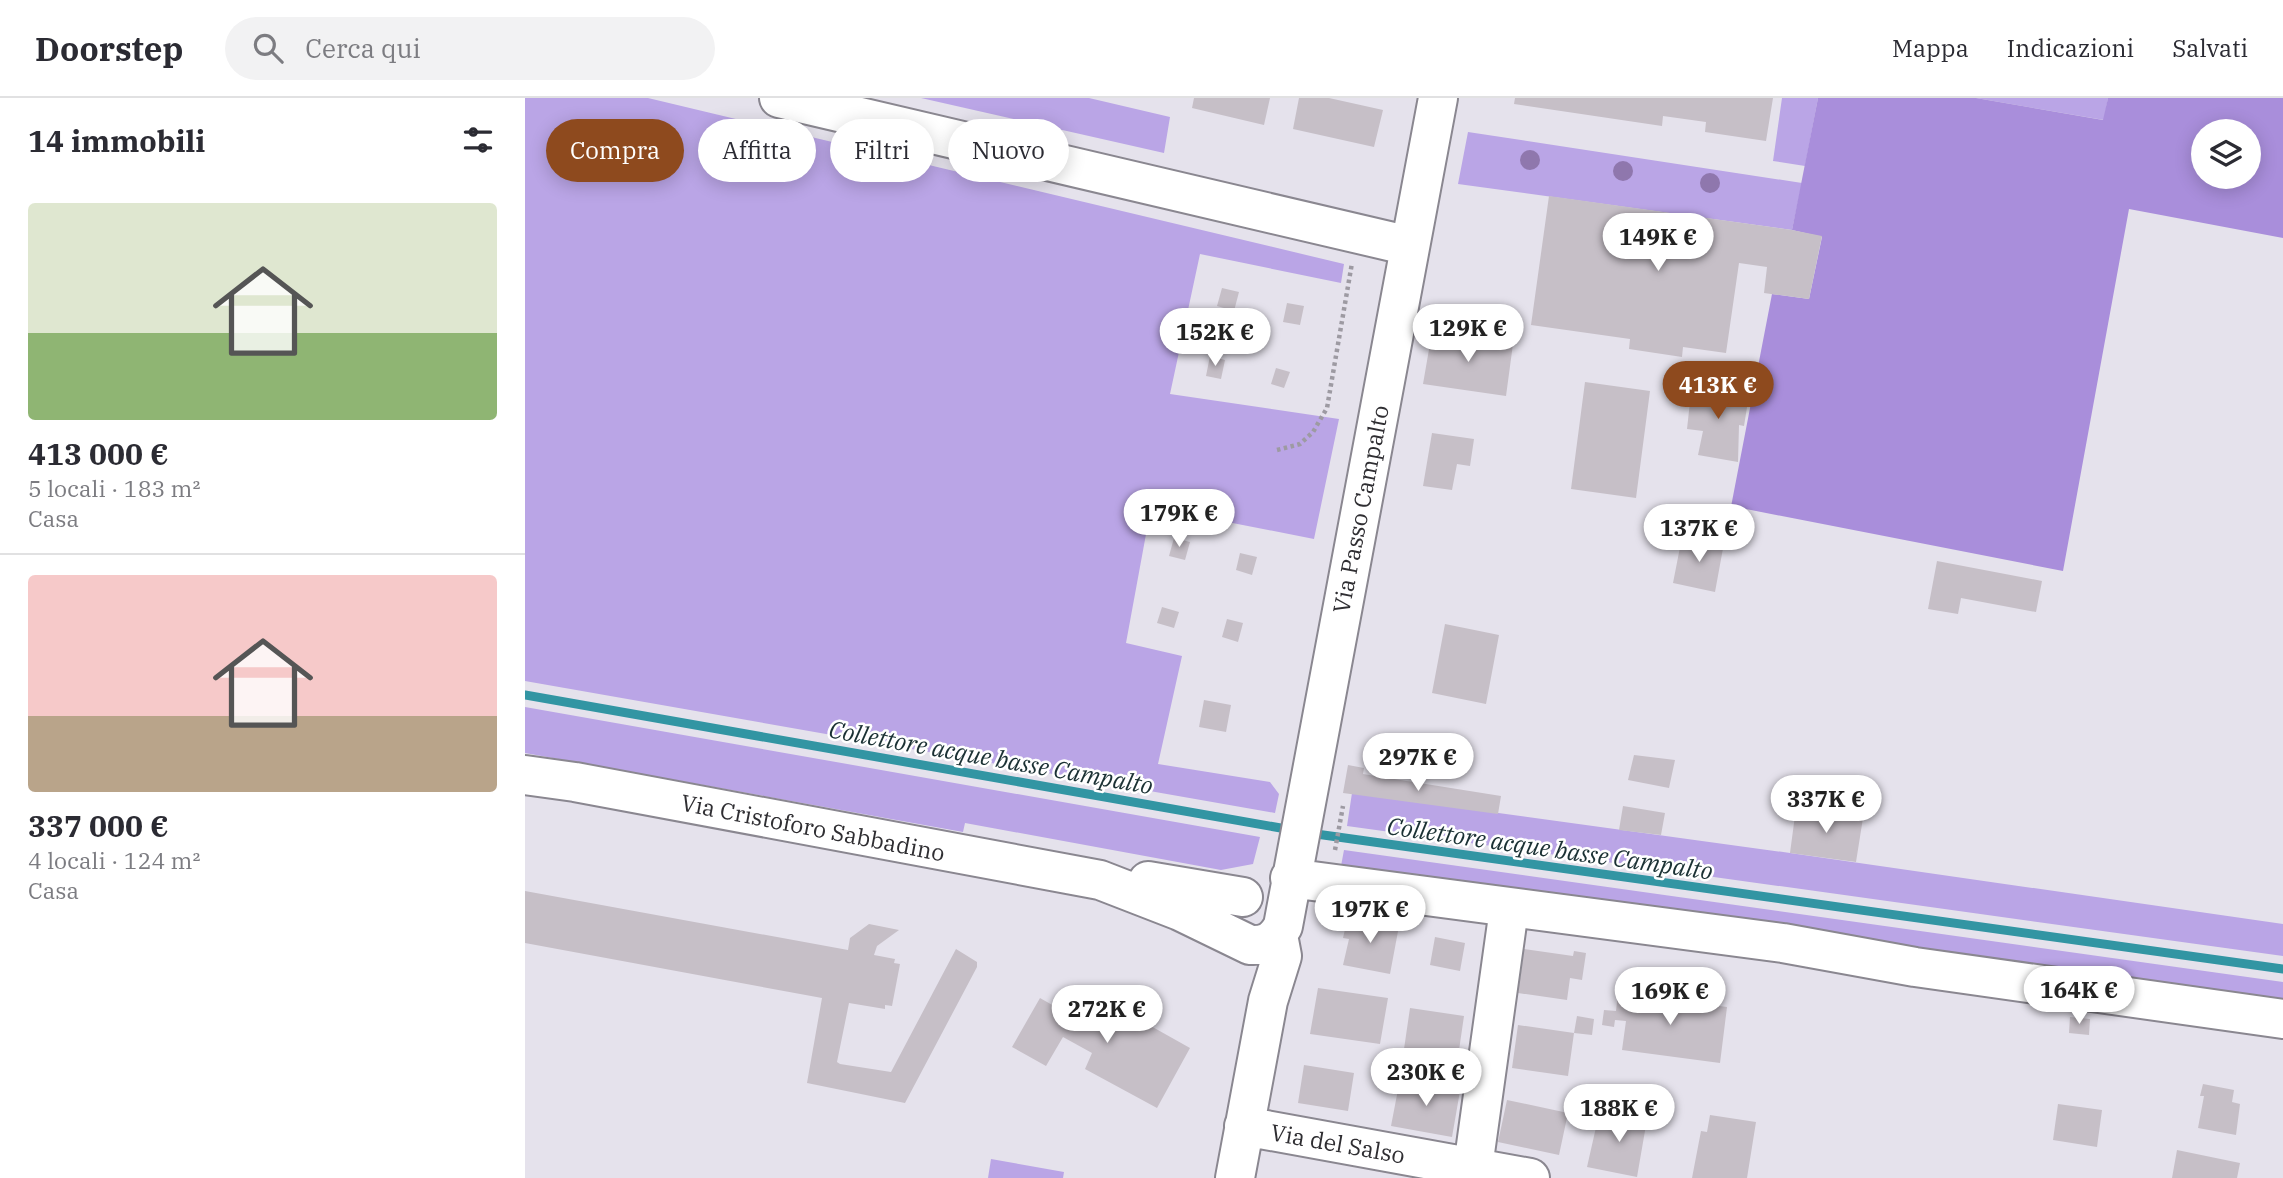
<!DOCTYPE html>
<html lang="it">
<head>
<meta charset="utf-8">
<style>
  :root { --surface:#fff; --page:#f2f2f3; --text:#2b2b33; --muted:#7c7c81; --line:#e1e1e2; --accent:#8e4a1e }
  body { margin:0; font-family:"IBM Plex Serif",serif; background:var(--page); color:var(--text); height:100vh; display:flex; flex-direction:column; font-size:26px; white-space:nowrap }
  * { box-sizing:border-box; margin:0 }
  p { font-size:23px; color:var(--muted) }
  .icon { flex:none; width:38px; height:38px; fill:none; stroke:currentColor; stroke-width:2; stroke-linecap:round; stroke-linejoin:round }
  .map { position:relative; flex:1; overflow:hidden }
  .drawer { display:flex; flex-direction:column; background:var(--surface); width:525px }
  .drawer>* { flex:none }
  .guide { position:absolute; left:21px; top:21px; width:665px; height:63px; display:flex; gap:14px }
  .buttons { position:absolute; left:1666px; top:21px; display:grid; gap:14px }
  .buttons a { display:grid; place-items:center; width:70px; height:70px; border-radius:50%; background:var(--surface); box-shadow:0 4px 18px #0003; font-size:35px }
  .price { position:absolute; translate:-50% -60px; padding:0 16px; border-radius:24px; background:#fff; color:#222; font-size:23px; line-height:46px; filter:drop-shadow(0 2px 4px #0008) }
  .price::after { content:''; position:absolute; left:50%; top:42px; width:21px; height:16px; margin-left:-10px; background:inherit; clip-path:polygon(0 0,100% 0,50% 100%) }
  .price.selected { background:var(--accent); color:#fff }
  ul { padding:0; list-style:none }
  li { display:grid; align-content:center; gap:14px; height:371px; padding:0 28px }
  li+li { border-top:2px solid var(--line) }
  li span { display:grid; place-items:center; height:217px; border-radius:7px; color:#555 }
  li>.icon { margin-inline-start:auto }
  span .icon { width:126px; height:126px; fill:#fffc; stroke-width:1 }
  li b { font-size:30px }
  h2 { display:flex; justify-content:space-between; align-items:center; height:84px; padding:0 28px; font-size:30px }
  .tag { padding:0 24px; border-radius:32px; background:var(--surface); box-shadow:0 4px 18px #0003; font-size:24px; line-height:63px }
  .tag.selected { background:var(--accent); color:#fff }
  header { display:flex; align-items:center; gap:42px; box-sizing:border-box; height:98px; padding:0 35px; background:var(--surface); border-bottom:2px solid var(--line) }
  header strong { font-size:33px }
  nav { display:flex; gap:38px; margin-inline-start:auto; font-size:24px }
  .search { width:490px; height:63px; background:var(--page); display:flex; align-items:center; gap:18px; box-sizing:border-box; padding:0 24px; border-radius:38px; color:var(--muted); font-size:26px }
  main { display:flex; flex:1; min-height:0 }
  .map>svg:first-child { display:block }
  .green { fill:#baa5e6 }
  .forest { fill:#a98edb; fill-rule:evenodd }
  .lines { fill:none; stroke-linecap:round; stroke-linejoin:round }
  .stream { stroke:#3295a3; stroke-width:9 }
  .building { fill:#c6bfc7 }
  .minor-casing { stroke:#8a8790; stroke-width:42 }
  .path { stroke:#9d9aa2; stroke-width:4.5; stroke-dasharray:3.5 3.5; stroke-linecap:butt }
  .minor { stroke:#fff; stroke-width:38 }
  .tree { fill:#8f77ad }
  .labels { text-anchor:middle; dominant-baseline:central; stroke-width:5; stroke-linejoin:round; paint-order:stroke }
  .street-label { font-size:23px; fill:#2f2e32; stroke:#fff }
  .water-label { font-size:24px; font-style:italic; fill:#1b3134; stroke:#fff }
</style>
</head>
<body>
<header>
<strong>Doorstep</strong>
<div class="search"><svg class="icon" aria-label="search" viewBox="0 0 24 24"><circle cx="10" cy="10" r="6"/><path d="M15 15l6 6"/></svg>Cerca qui</div>
<nav><a>Mappa</a><a>Indicazioni</a><a>Salvati</a></nav>
</header>
<main>
<section class="drawer">
<h2>14 immobili<svg class="icon" aria-label="filters" viewBox="0 0 24 24"><path d="M4 7h16M4 17h16"/><circle cx="9" cy="7" r="2"/><circle cx="15" cy="17" r="2"/></svg></h2>
<ul>
<li><span style="background:linear-gradient(#dfe7d0 60%,#8fb573 0)"><svg class="icon" aria-label="home" viewBox="0 0 24 24"><path d="M3 11l9-7 9 7M6 9v11h12V9"/></svg></span><div><b>413 000 €</b><p>5 locali · 183 m²</p><p>Casa</p></div></li>
<li><span style="background:linear-gradient(#f6c9c9 65%,#b9a48a 0)"><svg class="icon" aria-label="home" viewBox="0 0 24 24"><path d="M3 11l9-7 9 7M6 9v11h12V9"/></svg></span><div><b>337 000 €</b><p>4 locali · 124 m²</p><p>Casa</p></div></li>
</ul>
</section>
<div class="map">
<svg width="1758" height="1080" viewBox="0 0 1758 1080">
  <rect width="100%" height="100%" fill="#e5e2ec"/>
  <path class="green" d="M0,0H123L819,166L816,185L675,156L645,296L814,321L789,441L626,409L601,545L657,558L633,666L745,684L754,696L750,715L0,583Z
    M396,0H564L645,19L639,55Z
    M1257,0H1293L1280,68L1248,63Z
    M1451,0H1583L1579,22Z
    M943,34L1277,85L1267,132L933,86Z
    M0,609L735,739L728,766L696,772L440,725L438,734L0,655Z
    M827,695L1265,755L1758,826V858L822,728Z
    M819,752L1758,884V905L816,768Z
    M466,1061L539,1074L538,1080H463Z"/>
  <path class="forest" d="M1293,0H1451L1578,22L1583,0H1758V140L1604,111L1538,473L1221,411L1212,445H1199L1247,196L1284,201L1297,139L1267,132ZM1678,33H1724V79H1678Z"/>
  <g class="lines">
    <path class="stream" d="M0,597L767,732
      M784,735L1758,871"/>
  </g>
  <path class="building" d="M669,0H745L739,27L667,10Z
    M774,0H804L858,12L849,49L768,31Z
    M990,0H1248L1241,43L1180,34L1181,24L1138,18L1137,28L989,6Z
    M1024,98L1267,132L1297,138L1284,201L1239,195L1242,169L1214,165L1201,255L1158,249L1157,259L1104,251L1105,241L1006,227Z
    M697,190L714,194L709,213L692,208Z
    M762,205L779,208L775,227L758,224Z
    M907,234L988,246L981,298L898,286Z
    M685,258L700,262L696,281L681,278Z
    M751,270L765,274L759,290L746,286Z
    M1060,284L1125,293L1111,400L1046,391Z
    M1167,286L1224,297L1219,328L1214,327L1213,364L1173,357L1178,333L1162,331Z
    M907,335L949,341L945,368L932,366L927,392L898,388Z
    M1157,439L1199,445L1190,494L1148,485Z
    M649,440L665,444L660,462L644,458Z
    M715,455L732,459L727,477L711,472Z
    M1412,463L1517,483L1511,514L1436,500L1433,516L1403,511Z
    M637,509L654,514L649,530L632,525Z
    M702,521L718,525L713,544L697,539Z
    M920,526L974,537L961,606L907,595Z
    M679,602L706,607L701,634L674,629Z
    M1109,657L1150,662L1144,690L1103,682Z
    M823,667L839,670L838,676L976,698L973,716L818,695Z
    M1098,708L1140,715L1136,737L1094,732Z
    M1271,710L1338,720L1331,764L1265,755Z
    M0,793L323,852L325,840L344,826L374,832L352,848L349,857L370,861L369,865L375,866L367,908L360,907V911L324,905L312,964L315,966L366,974L431,851L452,864V869L380,1005L282,985L297,900L0,845Z
    M823,818L874,828L865,876L818,867L824,841L818,840Z
    M910,839L940,845L935,873L905,867Z
    M999,851L1048,858L1049,853L1061,855L1057,882L1045,880L1042,902L993,895Z
    M558,890L665,950L632,1010L560,971L567,955L538,939L521,968L487,949L515,900L543,916Z
    M793,890L863,900L855,946L785,936Z
    M1093,895L1202,909L1195,965L1097,952L1101,923L1090,922L1089,929L1077,927L1079,912L1091,913Z
    M885,910L939,918L933,959L879,951Z
    M1052,918L1069,921L1067,937L1049,935Z
    M1545,919L1565,921L1564,937L1544,935Z
    M993,927L1049,935L1043,978L987,970Z
    M779,967L829,975L823,1013L773,1005Z
    M917,976L936,978L935,987L915,985Z
    M875,981L935,993L927,1039L866,1028Z
    M1678,986L1709,992L1707,1004L1715,1006L1711,1037L1673,1030L1679,998H1675Z
    M982,1002L1043,1015L1034,1057L973,1044Z
    M1533,1006L1577,1012L1572,1049L1528,1042Z
    M1113,1014L1132,1018L1129,1029L1121,1027L1112,1079L1062,1069L1074,1016L1110,1025Z
    M1185,1017L1231,1024L1222,1080H1167L1176,1033L1182,1034Z
    M1652,1052L1715,1065L1712,1080H1647Z"/>
  <g class="lines">
    <defs>
      <path id="minor" d="M254,0L885,148
        M0,677L50,684L575,782L655,813L725,847C741,848 750,843 758,828L913,0
        M765,780L1258,845L1390,869L1758,921
        M623,783L718,799
        M719,1028L1005,1080
        M948,1069L984,811
        M710,1080L743,903L757,858L753,837"/>
    </defs>
    <use href="#minor" class="minor-casing"/>
    <path class="path" d="M752,352L775,346L788,334L802,310L827,165
      M810,752L818,708"/>
    <use href="#minor" class="minor"/>
  </g>
  <g class="tree">
    <circle cx="1005" cy="62" r="10"/>
    <circle cx="1098" cy="73" r="10"/>
    <circle cx="1185" cy="85" r="10"/>
  </g>
  <g class="labels">
    <g class="street-label">
      <text transform="translate(835 411) rotate(-79)">Via Passo Campalto</text>
      <text transform="translate(288 729) rotate(11)">Via Cristoforo Sabbadino</text>
      <text transform="translate(813 1045) rotate(10)">Via del Salso</text>
    </g>
    <g class="water-label">
      <text transform="translate(466 659) rotate(10)">Collettore acque basse Campalto</text>
      <text transform="translate(1025 750) rotate(8)">Collettore acque basse Campalto</text>
    </g>
  </g>
</svg>
<div class="buttons">
<a><svg class="icon" aria-label="layers" viewBox="0 0 24 24"><path d="M12 4l9 5-9 5-9-5zM3 14l9 5 9-5"/></svg></a>
</div>
<b class="price" style="left:1133px;top:175px">149K €</b>
<b class="price" style="left:943px;top:266px">129K €</b>
<b class="price" style="left:690px;top:270px">152K €</b>
<b class="price selected" style="left:1193px;top:323px">413K €</b>
<b class="price" style="left:654px;top:451px">179K €</b>
<b class="price" style="left:1174px;top:466px">137K €</b>
<b class="price" style="left:893px;top:695px">297K €</b>
<b class="price" style="left:1301px;top:737px">337K €</b>
<b class="price" style="left:845px;top:847px">197K €</b>
<b class="price" style="left:1554px;top:928px">164K €</b>
<b class="price" style="left:1145px;top:929px">169K €</b>
<b class="price" style="left:582px;top:947px">272K €</b>
<b class="price" style="left:901px;top:1010px">230K €</b>
<b class="price" style="left:1094px;top:1046px">188K €</b>
<div class="guide">
<a class="tag selected">Compra</a>
<a class="tag">Affitta</a>
<a class="tag">Filtri</a>
<a class="tag">Nuovo</a>
</div>
</div>
</main>
</body>
</html>
